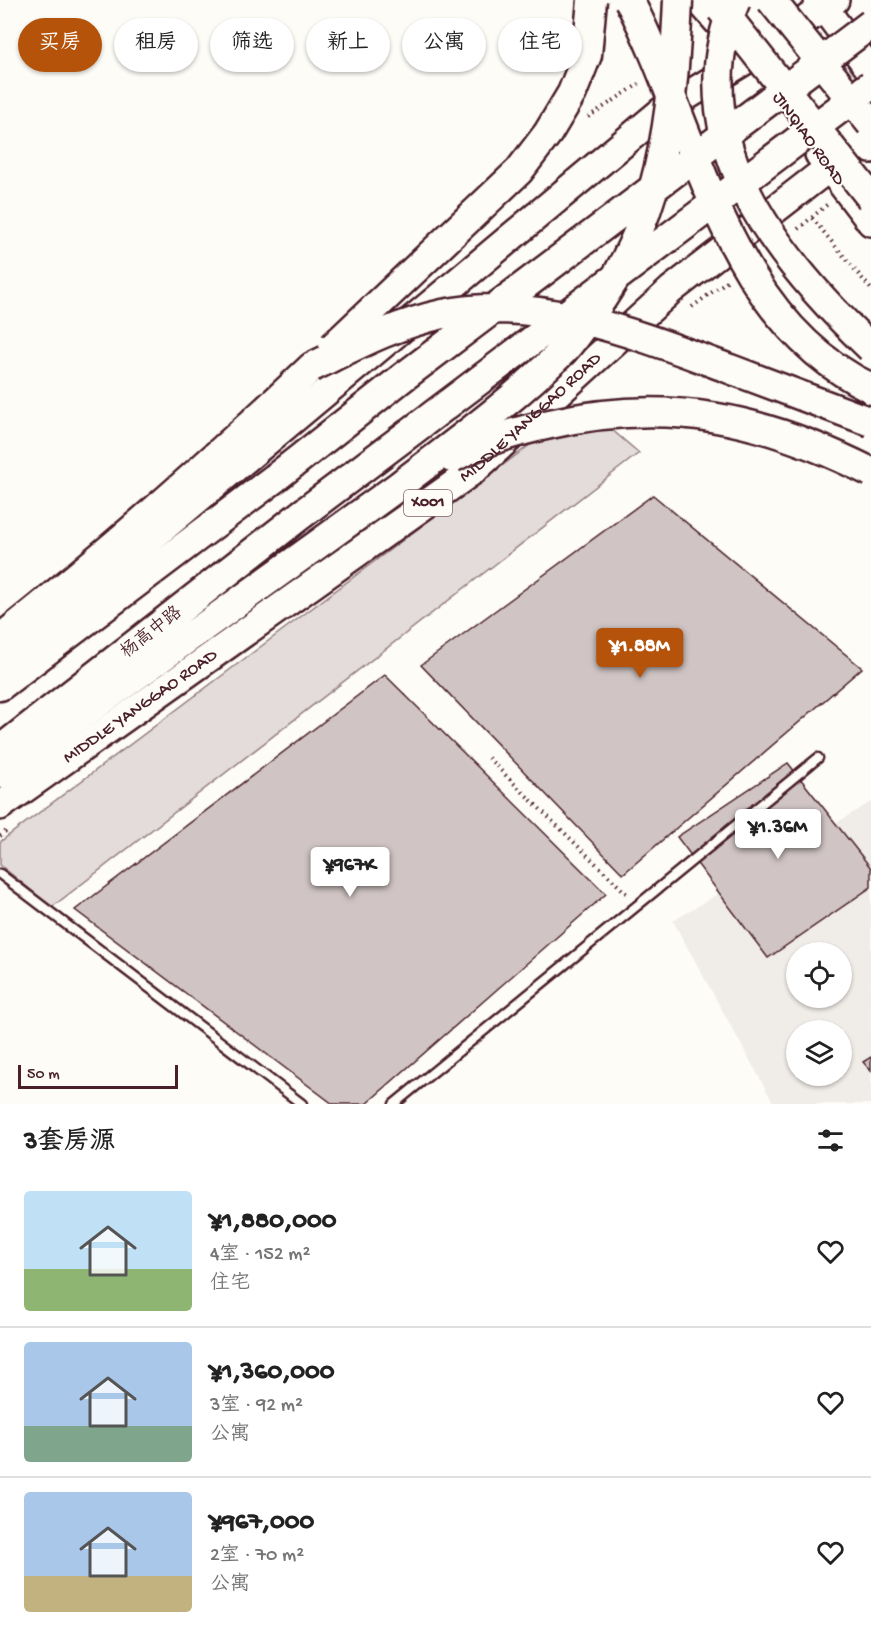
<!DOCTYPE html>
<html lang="zh">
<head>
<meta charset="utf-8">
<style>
  :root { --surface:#fff; --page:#f2f2f2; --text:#222; --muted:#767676; --line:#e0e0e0; --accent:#b45309 }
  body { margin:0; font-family:"Gochi Hand","LXGW WenKai TC",sans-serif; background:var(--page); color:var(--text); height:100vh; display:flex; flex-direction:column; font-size:22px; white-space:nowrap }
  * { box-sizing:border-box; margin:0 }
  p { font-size:20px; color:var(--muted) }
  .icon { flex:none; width:33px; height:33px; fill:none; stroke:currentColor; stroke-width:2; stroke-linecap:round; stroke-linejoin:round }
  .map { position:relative; height:1104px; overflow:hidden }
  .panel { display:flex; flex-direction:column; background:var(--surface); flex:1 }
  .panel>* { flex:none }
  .banner { position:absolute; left:18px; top:18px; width:836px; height:54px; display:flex; gap:12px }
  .tools { position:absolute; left:786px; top:942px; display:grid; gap:12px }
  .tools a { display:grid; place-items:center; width:66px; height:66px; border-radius:50%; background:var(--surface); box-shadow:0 2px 4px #0004; font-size:30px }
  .scale { position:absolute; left:18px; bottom:15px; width:160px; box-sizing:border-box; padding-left:6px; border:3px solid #4a1f2b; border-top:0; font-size:16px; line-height:21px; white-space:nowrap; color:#4a1f2b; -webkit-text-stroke:4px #fdfcf7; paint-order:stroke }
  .price { position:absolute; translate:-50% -51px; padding:0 14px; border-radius:6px; background:#fff; color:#222; font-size:20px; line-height:39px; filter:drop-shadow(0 2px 3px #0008) }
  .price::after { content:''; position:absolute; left:50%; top:36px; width:18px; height:14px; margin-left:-9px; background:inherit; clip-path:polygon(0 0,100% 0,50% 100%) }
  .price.current { background:var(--accent); color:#fff }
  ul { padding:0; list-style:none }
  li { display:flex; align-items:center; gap:18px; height:150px; padding:0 24px }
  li+li { border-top:2px solid var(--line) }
  li span { display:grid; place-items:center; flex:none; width:168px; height:120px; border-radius:6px; color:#555 }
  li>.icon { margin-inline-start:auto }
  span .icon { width:72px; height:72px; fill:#fffc; stroke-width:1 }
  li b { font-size:26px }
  h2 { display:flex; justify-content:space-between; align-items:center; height:72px; padding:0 24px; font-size:26px }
  .pill { padding:0 21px; border-radius:27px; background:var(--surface); box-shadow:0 2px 4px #0004; font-size:21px; line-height:54px }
  .pill.current { background:var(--accent); color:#fff }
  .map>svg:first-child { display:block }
  .built { fill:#f0ece8; fill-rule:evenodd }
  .green { fill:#e3dcda; stroke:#967e82; stroke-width:1.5 }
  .building { fill:#d0c5c4; stroke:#4a1f2b; stroke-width:1.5 }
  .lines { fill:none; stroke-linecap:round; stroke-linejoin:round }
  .service-casing { stroke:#4a1f2b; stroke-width:13 }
  .primary-casing { stroke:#4a1f2b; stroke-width:32 }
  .trunk-casing { stroke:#4a1f2b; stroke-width:33 }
  .path { stroke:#4a1f2b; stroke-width:4; stroke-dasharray:1.5 4.5; stroke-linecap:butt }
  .service { stroke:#fdfcf7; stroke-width:8 }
  .primary { stroke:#fdfcf7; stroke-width:27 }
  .trunk { stroke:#fdfcf7; stroke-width:28 }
  .trunk-bridge-casing { stroke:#4a1f2b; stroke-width:33; stroke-linecap:butt }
  .trunk-bridge { stroke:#fdfcf7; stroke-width:28 }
  .labels { text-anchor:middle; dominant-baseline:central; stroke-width:4.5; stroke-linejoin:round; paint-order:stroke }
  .shield { fill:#fdfcf7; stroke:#806168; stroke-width:1.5 }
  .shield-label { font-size:16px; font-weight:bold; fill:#4a1f2b }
  .street-label { font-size:18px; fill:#4a1f2b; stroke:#fdfcf7 }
</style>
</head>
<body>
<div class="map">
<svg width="871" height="1104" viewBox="0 0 871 1104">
  <rect width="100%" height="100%" fill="#fdfcf7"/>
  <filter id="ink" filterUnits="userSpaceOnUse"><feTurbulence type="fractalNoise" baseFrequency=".0167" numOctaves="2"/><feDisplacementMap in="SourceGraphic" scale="12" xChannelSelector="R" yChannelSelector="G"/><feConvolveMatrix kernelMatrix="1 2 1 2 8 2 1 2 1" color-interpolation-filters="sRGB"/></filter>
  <g filter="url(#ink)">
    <path class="built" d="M871,802V1104H774L673,921ZM796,952H842V998H796ZM796,1030H842V1076H796Z"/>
    <path class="green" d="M583,405L639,453L52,907L0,865V842Z"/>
    <path class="building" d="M653,495L862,668L623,874L421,665Z
      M385,675L606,894L366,1104H333L75,910Z
      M788,763L871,868V887L768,958L677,837Z
      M871,1057V1071L863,1062Z"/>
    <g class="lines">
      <defs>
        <path id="service" d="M0,874L302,1104
          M394,1104L818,758"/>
        <g id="primary">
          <path d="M699,0L731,37"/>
          <path d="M749,0L792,48"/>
          <path d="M818,0L871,71"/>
          <path d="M752,58C758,58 766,56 771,58C800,67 852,124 871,149"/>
          <path d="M819,154L871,222"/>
          <path d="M0,661L41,630L662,111L749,58L835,0"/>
          <path id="s1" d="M0,806L474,470L671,290L871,135"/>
        </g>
        <path id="trunk" d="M0,639C108,553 212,462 312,367
          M0,686L275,478
          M0,750L302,514
          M0,774L400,485"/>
      </defs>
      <use href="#service" class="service-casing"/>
      <use href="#primary" class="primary-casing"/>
      <use href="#trunk" class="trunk-casing"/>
      <path class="path" d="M588,117L639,84
        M812,218L871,289
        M798,229L829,203
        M692,307L727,281
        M488,758L629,896
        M0,836L9,829"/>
      <use href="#service" class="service"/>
      <use href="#primary" class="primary"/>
      <use href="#trunk" class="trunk"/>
      <defs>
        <path id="trunk-bridge" d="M629,0C698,132 724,318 871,388
          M736,0C677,136 777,259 871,348
          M771,0L871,124
          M721,9L871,198
          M333,347L519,171L548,133L572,93L587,55L592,0
          M312,367C355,346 396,324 443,314C539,294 641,336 730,369C777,387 824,404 871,422
          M452,458C482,441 517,431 550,424C669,397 764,418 871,472
          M275,478L402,378L871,24
          M400,485C456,442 514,400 564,350C573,340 581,328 589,317C662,223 673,116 678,0
          M302,514L871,85"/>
      </defs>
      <use href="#trunk-bridge" class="trunk-bridge-casing"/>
      <use href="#trunk-bridge" class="trunk-bridge"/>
    </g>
  </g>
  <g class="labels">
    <rect class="shield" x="404" y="490" width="48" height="26" rx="4.5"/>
    <g class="shield-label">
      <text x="428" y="503">X001</text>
    </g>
    <g class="street-label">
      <text transform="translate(808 139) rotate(54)">JINQIAO ROAD</text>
      <text stroke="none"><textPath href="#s1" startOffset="658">MIDDLE YANGGAO ROAD</textPath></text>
      <text transform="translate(152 633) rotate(-38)">杨高中路</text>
      <text stroke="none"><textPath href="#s1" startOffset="172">MIDDLE YANGGAO ROAD</textPath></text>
    </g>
  </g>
</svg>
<div class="tools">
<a><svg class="icon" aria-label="locate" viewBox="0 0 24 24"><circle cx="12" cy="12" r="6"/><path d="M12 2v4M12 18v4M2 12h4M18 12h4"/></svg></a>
<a><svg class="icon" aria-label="layers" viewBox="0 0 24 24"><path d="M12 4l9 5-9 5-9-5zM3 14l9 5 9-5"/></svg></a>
</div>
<div class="scale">50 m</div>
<b class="price current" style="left:640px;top:679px">¥1.88M</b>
<b class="price" style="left:778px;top:860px">¥1.36M</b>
<b class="price" style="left:350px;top:898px">¥967K</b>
<div class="banner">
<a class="pill current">买房</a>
<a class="pill">租房</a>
<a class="pill">筛选</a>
<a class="pill">新上</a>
<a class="pill">公寓</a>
<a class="pill">住宅</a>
</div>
</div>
<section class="panel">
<h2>3套房源<svg class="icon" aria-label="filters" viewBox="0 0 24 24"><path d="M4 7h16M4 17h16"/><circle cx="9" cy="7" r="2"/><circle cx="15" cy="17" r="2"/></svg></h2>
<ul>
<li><span style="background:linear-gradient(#bfe0f5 65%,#8fb573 0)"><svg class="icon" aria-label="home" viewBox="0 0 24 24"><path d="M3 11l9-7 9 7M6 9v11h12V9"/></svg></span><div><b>¥1,880,000</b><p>4室 · 152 m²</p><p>住宅</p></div><svg class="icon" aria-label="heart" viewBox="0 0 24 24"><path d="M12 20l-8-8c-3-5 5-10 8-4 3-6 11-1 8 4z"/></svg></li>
<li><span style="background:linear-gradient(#a9c7e8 70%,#7fa58c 0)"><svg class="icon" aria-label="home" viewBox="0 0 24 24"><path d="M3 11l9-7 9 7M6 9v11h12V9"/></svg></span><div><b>¥1,360,000</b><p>3室 · 92 m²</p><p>公寓</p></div><svg class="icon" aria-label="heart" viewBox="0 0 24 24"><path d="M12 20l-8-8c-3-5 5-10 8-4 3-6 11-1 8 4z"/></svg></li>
<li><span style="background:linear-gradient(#a9c7e8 70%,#c2b280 0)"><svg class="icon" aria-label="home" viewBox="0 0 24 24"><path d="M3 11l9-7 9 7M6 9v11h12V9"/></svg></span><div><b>¥967,000</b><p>2室 · 70 m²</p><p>公寓</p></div><svg class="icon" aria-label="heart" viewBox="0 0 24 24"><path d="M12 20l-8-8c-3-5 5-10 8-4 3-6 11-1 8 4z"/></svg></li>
</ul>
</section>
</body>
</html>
